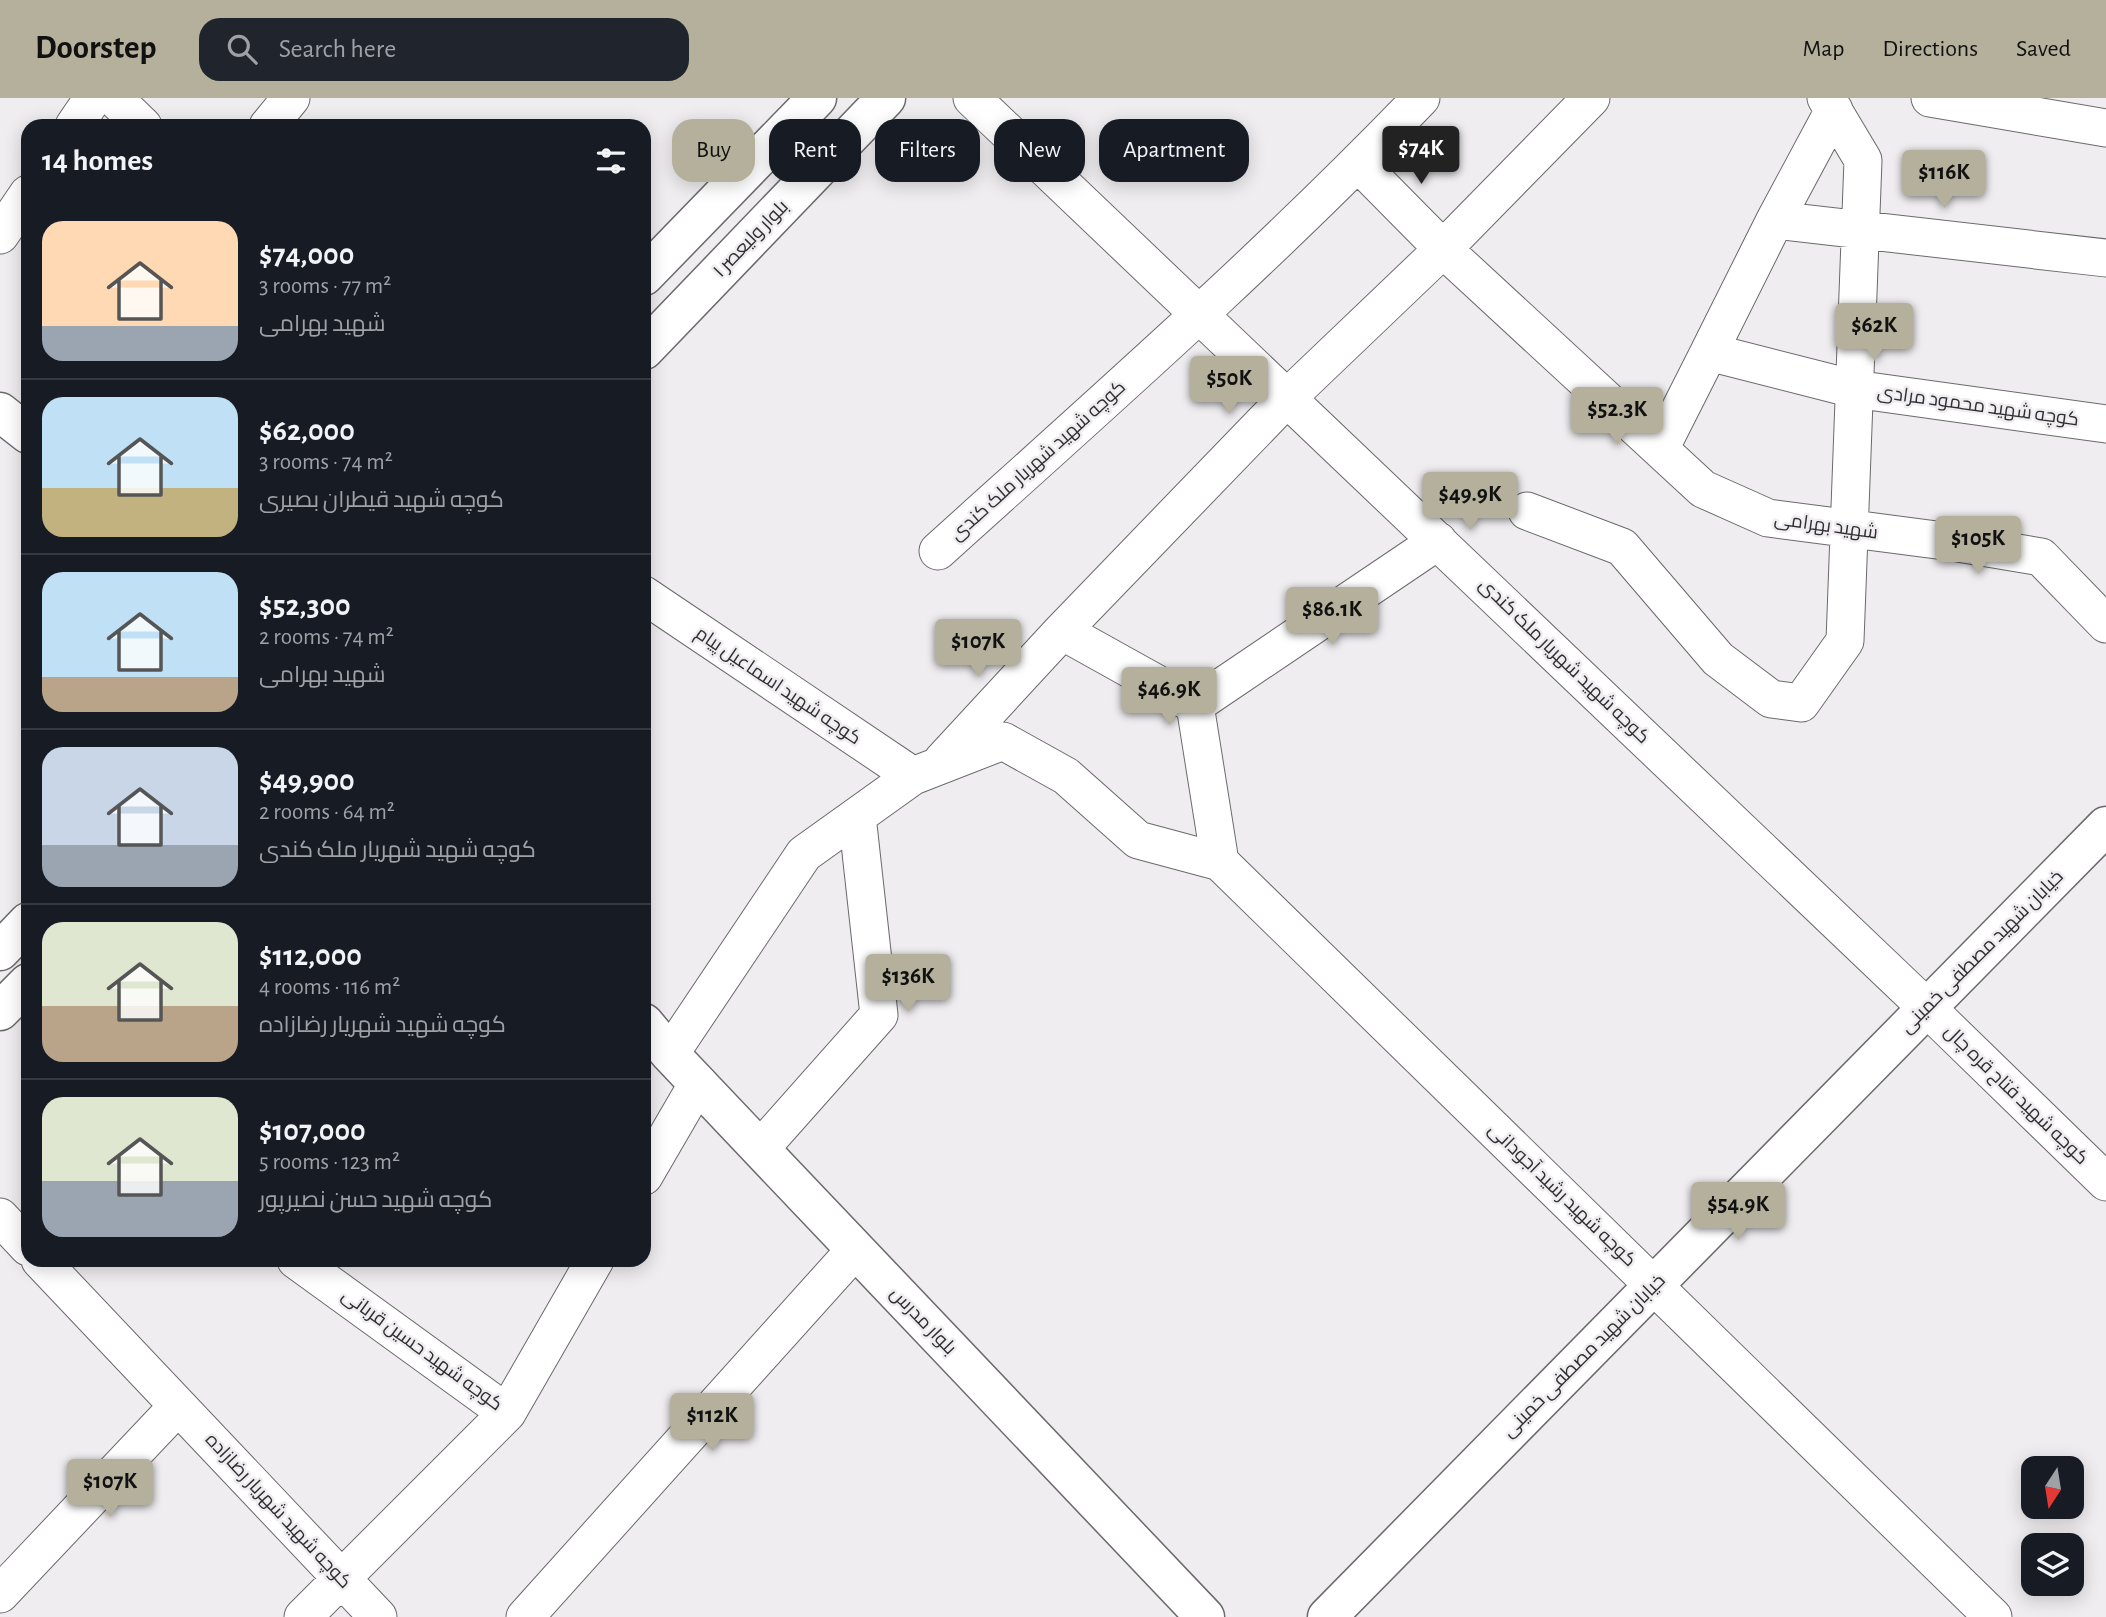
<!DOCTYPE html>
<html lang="en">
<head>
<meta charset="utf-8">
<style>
  :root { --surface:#171b24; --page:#20242c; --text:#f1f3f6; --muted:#9ea1a6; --line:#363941; --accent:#b5b09b }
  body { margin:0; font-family:"Alegreya Sans",Cairo,sans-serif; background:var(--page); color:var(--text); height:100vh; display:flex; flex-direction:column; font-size:26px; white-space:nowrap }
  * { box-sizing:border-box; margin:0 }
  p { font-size:23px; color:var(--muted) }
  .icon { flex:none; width:38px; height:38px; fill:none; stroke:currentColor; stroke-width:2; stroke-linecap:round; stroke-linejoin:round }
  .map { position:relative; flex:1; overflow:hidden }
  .sheet { position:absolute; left:21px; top:21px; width:630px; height:1148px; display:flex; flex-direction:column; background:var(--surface); border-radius:21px; box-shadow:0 4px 18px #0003 }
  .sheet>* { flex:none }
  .top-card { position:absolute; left:672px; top:21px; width:665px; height:63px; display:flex; gap:14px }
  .needle { width:46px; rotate:192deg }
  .buttons { position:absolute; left:2021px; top:1358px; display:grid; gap:14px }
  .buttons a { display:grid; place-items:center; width:63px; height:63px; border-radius:14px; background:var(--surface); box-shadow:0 4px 18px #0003; font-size:35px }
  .price { position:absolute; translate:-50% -60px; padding:0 16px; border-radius:7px; background:var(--accent); color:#111; font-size:23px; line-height:46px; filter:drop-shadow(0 2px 4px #0008) }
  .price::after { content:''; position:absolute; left:50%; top:42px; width:21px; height:16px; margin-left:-10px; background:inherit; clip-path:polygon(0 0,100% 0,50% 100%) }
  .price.on { background:#222; color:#fff }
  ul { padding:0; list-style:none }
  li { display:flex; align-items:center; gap:21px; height:175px; padding:0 21px }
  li+li { border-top:2px solid var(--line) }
  li span { display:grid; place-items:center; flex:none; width:196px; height:140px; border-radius:21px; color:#555 }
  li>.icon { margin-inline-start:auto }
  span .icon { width:84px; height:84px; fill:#fffc; stroke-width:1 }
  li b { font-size:30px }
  h2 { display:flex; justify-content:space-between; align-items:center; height:84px; padding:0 21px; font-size:30px }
  .pill { padding:0 24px; border-radius:21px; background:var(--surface); box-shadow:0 4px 18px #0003; font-size:24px; line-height:63px }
  .pill.on { background:var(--accent); color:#111 }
  header { display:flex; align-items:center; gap:42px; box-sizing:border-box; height:98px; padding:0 35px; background:var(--accent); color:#111 }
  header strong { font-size:33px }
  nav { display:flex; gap:38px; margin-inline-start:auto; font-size:24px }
  .search { width:490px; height:63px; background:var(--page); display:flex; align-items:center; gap:18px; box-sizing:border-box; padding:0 24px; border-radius:21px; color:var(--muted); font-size:26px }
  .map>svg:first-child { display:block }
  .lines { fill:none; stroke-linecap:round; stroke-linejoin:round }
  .minor-casing { stroke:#6b696c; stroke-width:39 }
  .tertiary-casing { stroke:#6b696c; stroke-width:41 }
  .secondary-casing { stroke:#6b696c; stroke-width:41 }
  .primary-casing { stroke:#6b696c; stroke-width:41 }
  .minor { stroke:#fff; stroke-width:37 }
  .tertiary { stroke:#fff; stroke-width:38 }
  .secondary { stroke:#fff; stroke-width:38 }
  .primary { stroke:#fff; stroke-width:38 }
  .labels { text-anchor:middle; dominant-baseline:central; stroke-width:5; stroke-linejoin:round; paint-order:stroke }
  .street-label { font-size:19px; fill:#2f2e30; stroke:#efedf0 }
</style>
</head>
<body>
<header>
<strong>Doorstep</strong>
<div class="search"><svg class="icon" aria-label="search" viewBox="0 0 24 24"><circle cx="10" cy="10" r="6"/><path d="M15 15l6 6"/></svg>Search here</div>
<nav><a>Map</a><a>Directions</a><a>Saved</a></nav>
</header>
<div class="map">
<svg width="2106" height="1519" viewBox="0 0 2106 1519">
  <rect width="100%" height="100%" fill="#efedf0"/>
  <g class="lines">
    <defs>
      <path id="minor" d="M114,0L143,28
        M972,0L1927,910L2106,1084
        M1930,0L2106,30
        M1834,12L1775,122L1709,254L1854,291L2106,326
        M74,28L93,0
        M268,28L291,0
        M1358,65L1443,151L1703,391L1768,420L1952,444L2041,459L2106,526
        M1775,122L2106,160
        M0,137L28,96
        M1660,351L1709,254
        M1527,413L1622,449L1718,561L1771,601L1801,605L1845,543L1863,62L1826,0
        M938,453C1102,305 1268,159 1421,0
        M644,497L913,678
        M1062,533L1195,607L1220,764
        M1195,607L1438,443
        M942,663L1062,533L1287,300L1443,151L1591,0
        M670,956L804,756L913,678L1003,643L1066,678L1138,742L1220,764L1993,1519
        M760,1051L879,917L857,718
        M644,1078L698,985
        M0,1119L28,1149
        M40,1162L378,1519
        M296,1162L507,1315L595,1162
        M0,1496L178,1308
        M303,1519L507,1315
        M525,1519L855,1152"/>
      <path id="tertiary" d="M1327,1519L2106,728"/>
      <path id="secondary" d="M0,314L28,336
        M644,925L670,956L760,1051L1205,1519"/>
      <path id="primary" d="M644,178L817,0
        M644,252L886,0
        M0,853L28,824
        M0,913L28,885"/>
    </defs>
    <use href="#minor" class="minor-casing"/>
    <use href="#tertiary" class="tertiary-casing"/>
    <use href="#secondary" class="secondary-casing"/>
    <use href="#primary" class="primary-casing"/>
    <use href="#minor" class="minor"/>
    <use href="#tertiary" class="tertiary"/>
    <use href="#secondary" class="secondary"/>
    <use href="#primary" class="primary"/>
  </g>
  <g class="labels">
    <g class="street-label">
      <text transform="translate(751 141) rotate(-46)">بلوار ولیعصر ۱</text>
      <text transform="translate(1978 308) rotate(8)">کوچه شهید محمود مرادی</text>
      <text transform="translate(1038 363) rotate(-42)">کوچه شهید شهریار ملک کندی</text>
      <text transform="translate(1826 428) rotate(8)">شهید بهرامی</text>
      <text transform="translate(1564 563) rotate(44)">کوچه شهید شهریار ملک کندی</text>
      <text transform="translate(778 588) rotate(34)">کوچه شهید اسماعیل پیام</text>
      <text transform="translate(1982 854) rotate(-45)">خیابان شهید مصطفی خمینی</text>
      <text transform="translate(2016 997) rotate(44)">کوچه شهید فتاح قره چال</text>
      <text transform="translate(1562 1097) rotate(44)">کوچه شهید رشید آجودانی</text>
      <text transform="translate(923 1223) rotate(46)">بلوار مدرس</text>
      <text transform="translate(422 1252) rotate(36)">کوچه شهید حسین قربانی</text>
      <text transform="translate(1584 1258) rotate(-45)">خیابان شهید مصطفی خمینی</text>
      <text transform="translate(278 1413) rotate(47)">کوچه شهید شهریار رضازاده</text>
    </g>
  </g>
</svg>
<div class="buttons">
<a><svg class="needle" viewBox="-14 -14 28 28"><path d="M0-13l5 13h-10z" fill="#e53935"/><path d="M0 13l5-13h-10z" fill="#9ea1a6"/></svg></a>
<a><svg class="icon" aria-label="layers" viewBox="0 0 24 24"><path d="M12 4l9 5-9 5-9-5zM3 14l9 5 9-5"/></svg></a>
</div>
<b class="price on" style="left:1421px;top:88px">$74K</b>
<b class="price" style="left:1944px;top:112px">$116K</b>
<b class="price" style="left:1874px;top:265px">$62K</b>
<b class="price" style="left:1229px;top:318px">$50K</b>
<b class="price" style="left:1617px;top:349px">$52.3K</b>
<b class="price" style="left:1470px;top:434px">$49.9K</b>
<b class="price" style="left:1978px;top:478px">$105K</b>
<b class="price" style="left:1332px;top:549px">$86.1K</b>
<b class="price" style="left:978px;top:581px">$107K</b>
<b class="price" style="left:1169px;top:629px">$46.9K</b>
<b class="price" style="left:908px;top:916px">$136K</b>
<b class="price" style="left:1738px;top:1144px">$54.9K</b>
<b class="price" style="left:712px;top:1355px">$112K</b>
<b class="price" style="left:110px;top:1421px">$107K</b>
<div class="top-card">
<a class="pill on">Buy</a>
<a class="pill">Rent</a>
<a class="pill">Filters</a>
<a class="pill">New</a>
<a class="pill">Apartment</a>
</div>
<section class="sheet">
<h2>14 homes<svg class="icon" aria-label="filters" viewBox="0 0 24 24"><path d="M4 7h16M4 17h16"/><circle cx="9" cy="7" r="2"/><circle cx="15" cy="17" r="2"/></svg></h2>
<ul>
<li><span style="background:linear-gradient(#ffd9b3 75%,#9aa5b1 0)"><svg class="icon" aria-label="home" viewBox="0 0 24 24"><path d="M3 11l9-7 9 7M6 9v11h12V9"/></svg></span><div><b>$74,000</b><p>3 rooms · 77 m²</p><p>شهید بهرامی</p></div></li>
<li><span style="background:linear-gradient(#bfe0f5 65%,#c2b280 0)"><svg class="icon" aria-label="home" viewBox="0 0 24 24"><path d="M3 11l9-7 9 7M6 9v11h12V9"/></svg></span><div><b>$62,000</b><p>3 rooms · 74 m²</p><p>کوچه شهید قیطران بصیری</p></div></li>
<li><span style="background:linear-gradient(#bfe0f5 75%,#b9a48a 0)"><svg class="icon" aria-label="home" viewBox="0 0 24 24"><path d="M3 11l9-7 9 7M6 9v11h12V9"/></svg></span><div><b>$52,300</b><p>2 rooms · 74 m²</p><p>شهید بهرامی</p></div></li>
<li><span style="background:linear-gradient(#c9d6e8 70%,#9aa5b1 0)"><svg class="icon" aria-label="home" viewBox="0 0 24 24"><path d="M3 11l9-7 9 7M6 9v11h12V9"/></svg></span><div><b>$49,900</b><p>2 rooms · 64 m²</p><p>کوچه شهید شهریار ملک کندی</p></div></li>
<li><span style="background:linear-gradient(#dfe7d0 60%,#b9a48a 0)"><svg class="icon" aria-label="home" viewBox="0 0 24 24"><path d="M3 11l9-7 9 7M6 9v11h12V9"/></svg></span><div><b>$112,000</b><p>4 rooms · 116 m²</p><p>کوچه شهید شهریار رضازاده</p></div></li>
<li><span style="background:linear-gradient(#dfe7d0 60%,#9aa5b1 0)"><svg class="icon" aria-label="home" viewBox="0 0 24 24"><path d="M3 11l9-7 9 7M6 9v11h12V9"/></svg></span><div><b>$107,000</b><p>5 rooms · 123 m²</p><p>کوچه شهید حسن نصیرپور</p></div></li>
</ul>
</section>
</div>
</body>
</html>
